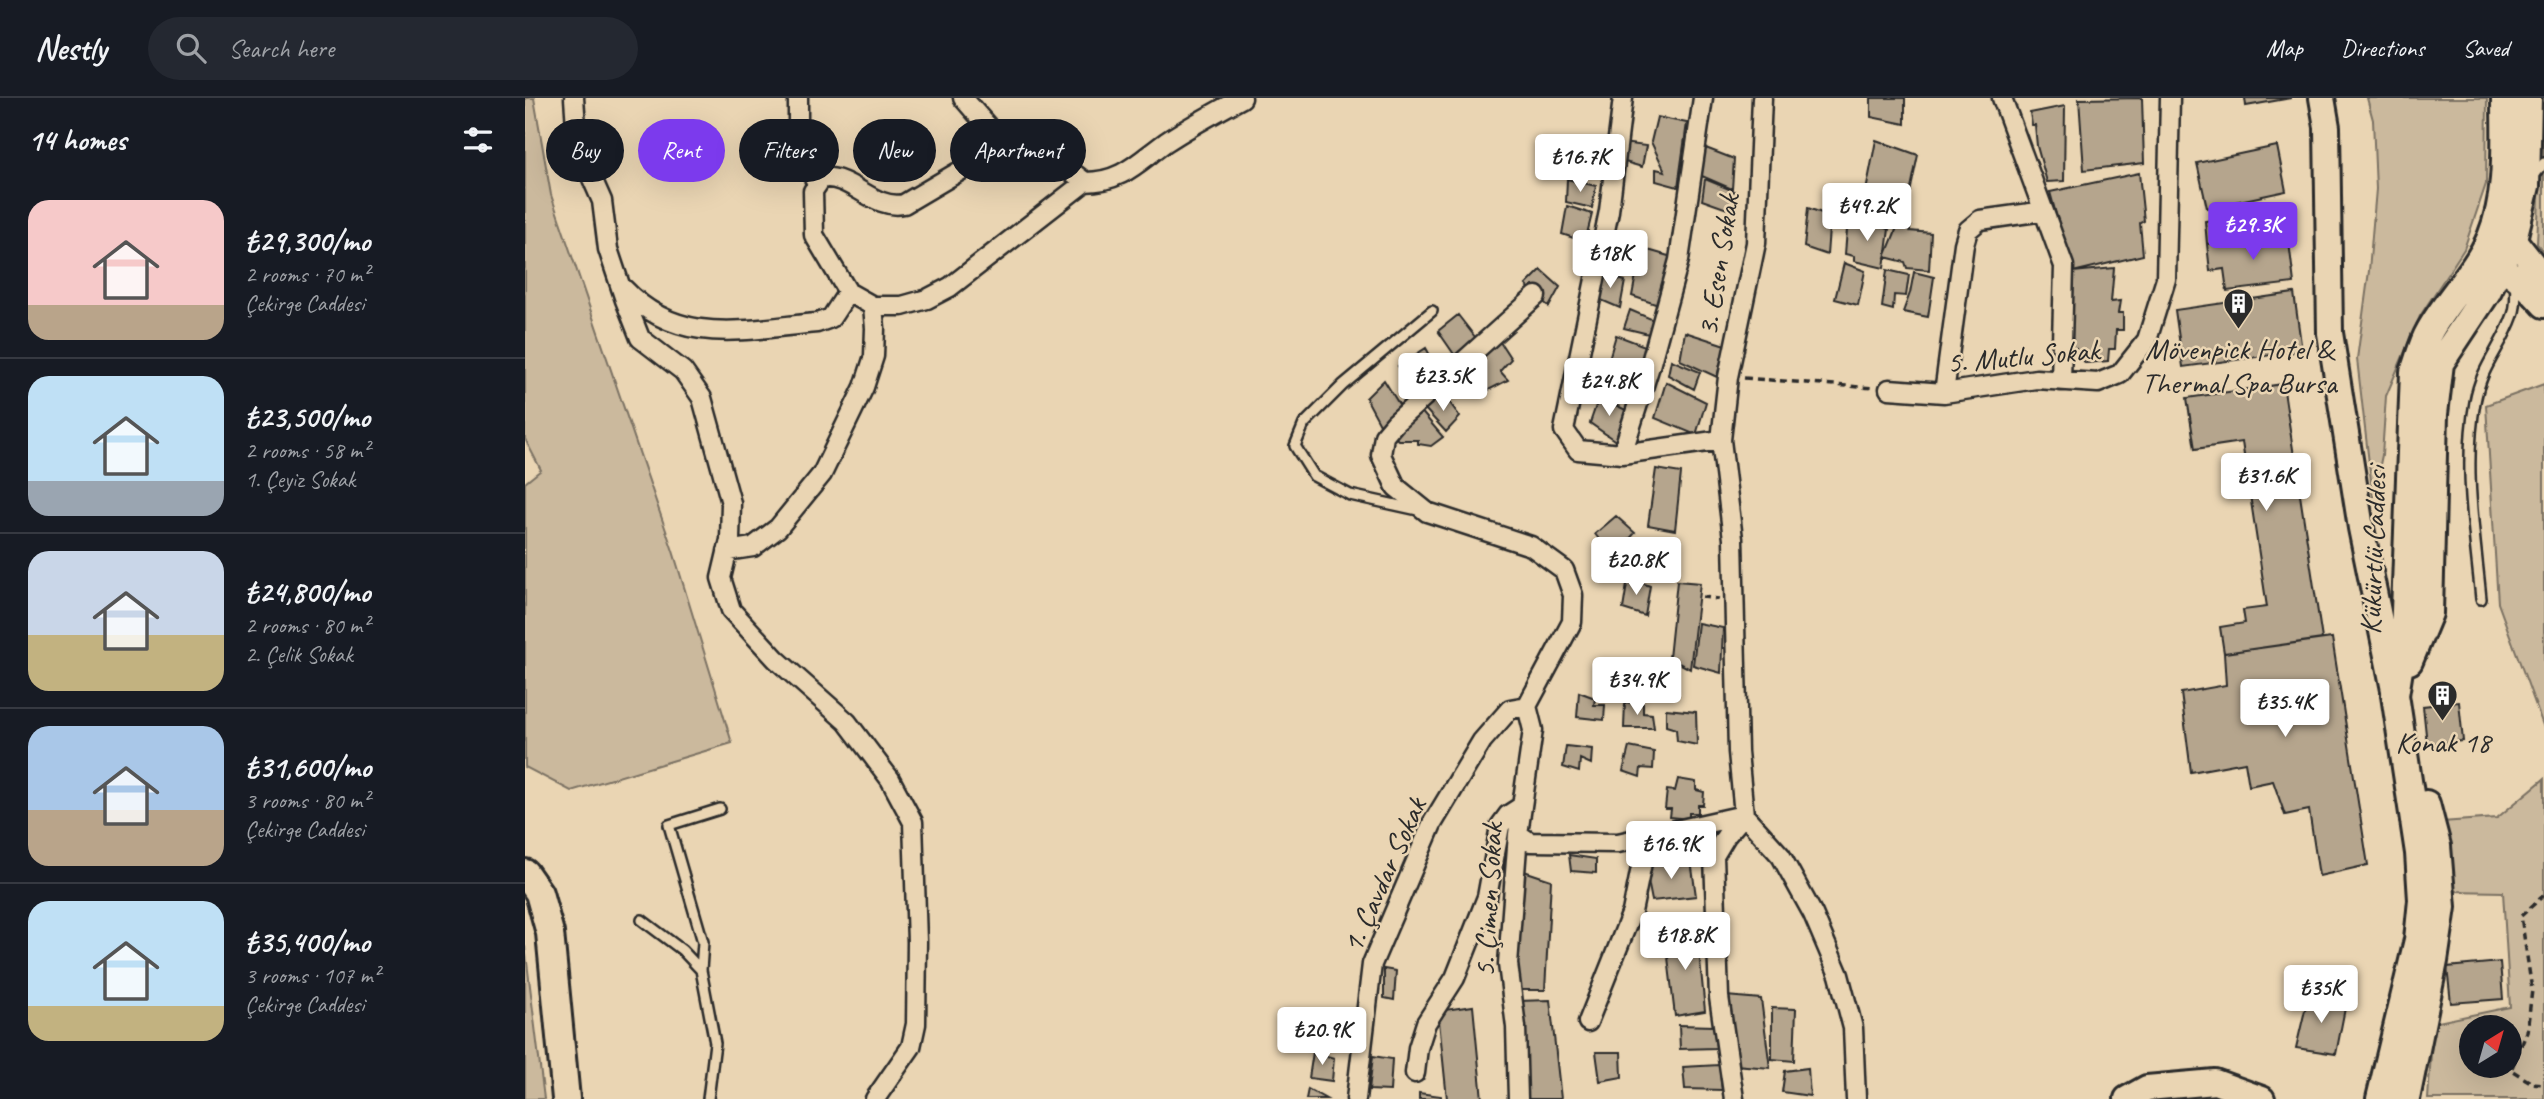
<!DOCTYPE html>
<html lang="en">
<head>
<meta charset="utf-8">
<style>
  :root { --surface:#171b24; --page:#242831; --text:#f1f3f6; --muted:#9ea1a6; --line:#363941; --accent:#7c3aed }
  body { margin:0; font-family:Caveat,sans-serif; background:var(--page); color:var(--text); height:100vh; display:flex; flex-direction:column; font-size:26px; white-space:nowrap }
  * { box-sizing:border-box; margin:0 }
  p { font-size:23px; color:var(--muted) }
  .icon { flex:none; width:38px; height:38px; fill:none; stroke:currentColor; stroke-width:2; stroke-linecap:round; stroke-linejoin:round }
  .map { position:relative; flex:1; overflow:hidden }
  .drawer { display:flex; flex-direction:column; background:var(--surface); width:525px }
  .drawer>* { flex:none }
  .hud { position:absolute; left:21px; top:21px; width:665px; height:63px; display:flex; gap:14px }
  .needle { width:46px; rotate:37deg }
  .buttons { position:absolute; left:1934px; top:917px; display:grid; gap:14px }
  .buttons a { display:grid; place-items:center; width:63px; height:63px; border-radius:50%; background:var(--surface); box-shadow:0 7px 28px #0002; font-size:35px }
  .price { position:absolute; translate:-50% -60px; padding:0 16px; border-radius:7px; background:#fff; color:#222; font-size:23px; line-height:46px; filter:drop-shadow(0 2px 4px #0008) }
  .price::after { content:''; position:absolute; left:50%; top:42px; width:21px; height:16px; margin-left:-10px; background:inherit; clip-path:polygon(0 0,100% 0,50% 100%) }
  .price.current { background:var(--accent); color:#fff }
  ul { padding:0; list-style:none }
  li { display:flex; align-items:center; gap:21px; height:175px; padding:0 28px }
  li+li { border-top:2px solid var(--line) }
  li span { display:grid; place-items:center; flex:none; width:196px; height:140px; border-radius:21px; color:#555 }
  li>.icon { margin-inline-start:auto }
  span .icon { width:84px; height:84px; fill:#fffc; stroke-width:1 }
  li b { font-size:30px }
  h2 { display:flex; justify-content:space-between; align-items:center; height:84px; padding:0 28px; font-size:30px }
  .chip { padding:0 24px; border-radius:32px; background:var(--surface); box-shadow:0 7px 28px #0002; font-size:24px; line-height:63px }
  .chip.current { background:var(--accent); color:#fff }
  header { display:flex; align-items:center; gap:42px; box-sizing:border-box; height:98px; padding:0 35px; background:var(--surface); border-bottom:2px solid var(--line) }
  header strong { font-size:33px }
  nav { display:flex; gap:38px; margin-inline-start:auto; font-size:24px }
  .search { width:490px; height:63px; background:var(--page); display:flex; align-items:center; gap:18px; box-sizing:border-box; padding:0 24px; border-radius:38px; color:var(--muted); font-size:26px }
  main { display:flex; flex:1; min-height:0 }
  .map>svg:first-child { display:block }
  .green { fill:#cbb99d; stroke:#7b7264; stroke-width:2; fill-rule:evenodd }
  .building { fill:#b5a58d; stroke:#2b2b2b; stroke-width:2 }
  .lines { fill:none; stroke-linecap:round; stroke-linejoin:round }
  .lane-casing { stroke:#2b2b2b; stroke-width:14 }
  .street-casing { stroke:#2b2b2b; stroke-width:23 }
  .secondary-casing { stroke:#2b2b2b; stroke-width:30 }
  .primary-casing { stroke:#2b2b2b; stroke-width:32 }
  .path { stroke:#2b2b2b; stroke-width:3.5; stroke-dasharray:7 5; stroke-linecap:butt }
  .lane { stroke:#ead5b3; stroke-width:9 }
  .street { stroke:#ead5b3; stroke-width:18 }
  .secondary { stroke:#ead5b3; stroke-width:24 }
  .primary { stroke:#ead5b3; stroke-width:26 }
  .labels { text-anchor:middle; dominant-baseline:central; stroke-width:5; stroke-linejoin:round; paint-order:stroke }
  .street-label { font-size:30px; fill:#2b2b2b; stroke:#ead5b3 }
  .poi-label { font-size:30px; fill:#2b2b2b; stroke:#ead5b3 }
</style>
</head>
<body>
<header>
<strong>Nestly</strong>
<div class="search"><svg class="icon" aria-label="search" viewBox="0 0 24 24"><circle cx="10" cy="10" r="6"/><path d="M15 15l6 6"/></svg>Search here</div>
<nav><a>Map</a><a>Directions</a><a>Saved</a></nav>
</header>
<main>
<section class="drawer">
<h2>14 homes<svg class="icon" aria-label="filters" viewBox="0 0 24 24"><path d="M4 7h16M4 17h16"/><circle cx="9" cy="7" r="2"/><circle cx="15" cy="17" r="2"/></svg></h2>
<ul>
<li><span style="background:linear-gradient(#f6c9c9 75%,#b9a48a 0)"><svg class="icon" aria-label="home" viewBox="0 0 24 24"><path d="M3 11l9-7 9 7M6 9v11h12V9"/></svg></span><div><b>₺29,300/mo</b><p>2 rooms · 70 m²</p><p>Çekirge Caddesi</p></div></li>
<li><span style="background:linear-gradient(#bfe0f5 75%,#9aa5b1 0)"><svg class="icon" aria-label="home" viewBox="0 0 24 24"><path d="M3 11l9-7 9 7M6 9v11h12V9"/></svg></span><div><b>₺23,500/mo</b><p>2 rooms · 58 m²</p><p>1. Çeyiz Sokak</p></div></li>
<li><span style="background:linear-gradient(#c9d6e8 60%,#c2b280 0)"><svg class="icon" aria-label="home" viewBox="0 0 24 24"><path d="M3 11l9-7 9 7M6 9v11h12V9"/></svg></span><div><b>₺24,800/mo</b><p>2 rooms · 80 m²</p><p>2. Çelik Sokak</p></div></li>
<li><span style="background:linear-gradient(#a9c7e8 60%,#b9a48a 0)"><svg class="icon" aria-label="home" viewBox="0 0 24 24"><path d="M3 11l9-7 9 7M6 9v11h12V9"/></svg></span><div><b>₺31,600/mo</b><p>3 rooms · 80 m²</p><p>Çekirge Caddesi</p></div></li>
<li><span style="background:linear-gradient(#bfe0f5 75%,#c2b280 0)"><svg class="icon" aria-label="home" viewBox="0 0 24 24"><path d="M3 11l9-7 9 7M6 9v11h12V9"/></svg></span><div><b>₺35,400/mo</b><p>3 rooms · 107 m²</p><p>Çekirge Caddesi</p></div></li>
</ul>
</section>
<div class="map">
<svg width="2019" height="1001" viewBox="0 0 2019 1001">
  <rect width="100%" height="100%" fill="#ead5b3"/>
  <filter id="ink" filterUnits="userSpaceOnUse"><feTurbulence type="fractalNoise" baseFrequency=".0143" numOctaves="2"/><feDisplacementMap in="SourceGraphic" scale="14" xChannelSelector="R" yChannelSelector="G"/><feConvolveMatrix kernelMatrix="1 2 1 2 8 2 1 2 1" color-interpolation-filters="sRGB"/></filter>
  <g filter="url(#ink)">
    <path class="green" d="M0,0H9L26,97L148,453L207,645L46,693L0,669V385L16,372L0,341Z
      M1842,0H1962L1961,86L1939,151L1895,218L1861,298L1857,357L1848,400L1832,261L1844,173L1851,91L1848,22Z
      M2019,40V154L2012,146L2016,52Z
      M2019,286V630L1973,505L1961,307Z
      M2019,681V1001H1903L1908,925L1985,909L1978,794L1925,793L1917,724L1972,720ZM1946,929H1984V968H1946Z
      M0,848L19,1001H0Z"/>
    <path class="building" d="M1346,0H1380V26L1346,19Z
      M1617,0L1619,65L1559,72L1554,1Z
      M1720,0H1766L1721,8Z
      M1540,8L1539,83L1522,84L1512,48L1510,27H1507L1505,15Z
      M1132,19L1162,25L1153,89L1131,83V71L1140,73L1126,44Z
      M1351,42L1393,57L1382,109L1340,98Z
      M1097,45L1121,48L1117,69L1093,62Z
      M1173,47L1209,61L1207,91L1170,75Z
      M1752,48L1761,93L1682,110L1672,65Z
      M1614,75L1619,123L1615,125L1618,157L1548,174L1545,155L1542,157L1525,94Z
      M1042,81L1071,88L1067,110L1041,104Z
      M1180,81L1209,93L1205,112L1177,102Z
      M1042,108L1067,116L1060,144L1037,136Z
      M1283,110L1305,118L1302,157L1279,149Z
      M1760,110L1763,136L1682,146L1680,123Z
      M1323,119L1364,131L1359,170L1329,163V158L1320,156Z
      M1373,127L1385,130V133L1406,135L1404,172L1382,170L1380,164L1360,159Z
      M1763,136L1769,185L1702,193L1699,171L1685,173L1682,146Z
      M1116,150L1147,159L1136,208L1107,198Z
      M1319,165L1340,173L1333,207L1310,201Z
      M1589,170L1586,204L1595,203L1593,215H1598V232H1591L1590,251H1584L1583,263L1561,265L1551,257V250L1544,252L1548,174Z
      M1016,172L1035,189L1024,209L1001,187Z
      M1362,172L1384,177L1381,198L1369,197L1368,212L1357,209Z
      M1389,174L1409,179L1403,219L1378,214L1385,195Z
      M1073,175L1100,183L1095,210L1069,199Z
      M1769,195L1777,253L1658,269L1650,212Z
      M1105,212L1131,223L1128,237L1099,230Z
      M933,217L954,244L933,262L913,233Z
      M1160,234L1200,247L1192,279L1155,262Z
      M1091,237L1128,251L1117,276L1084,261Z
      M975,244L986,261L975,273L983,282L950,299L935,279Z
      M901,250L917,279L893,299L873,268Z
      M1146,262L1175,274L1169,291L1143,277Z
      M859,282L877,311L856,328L841,300Z
      M1141,284L1181,304L1171,337L1130,320Z
      M1758,286L1797,541L1699,555L1695,529L1720,525L1718,512L1742,509L1717,344L1670,351L1662,300Z
      M918,295L935,319L921,334L900,311Z
      M1074,299L1103,313L1092,344L1065,325Z
      M895,312L918,339L906,348L893,346V342H873L869,338Z
      M1131,371L1156,375L1150,432L1123,427Z
      M1091,418L1110,435L1088,459L1070,436Z
      M1103,480L1125,488L1120,518L1098,511Z
      M1152,483L1175,485L1165,571L1144,560Z
      M1173,525L1198,530L1196,575L1168,567Z
      M1807,540L1843,767L1794,778L1784,712L1760,717L1748,683L1724,688L1720,664L1666,674L1656,595L1701,587L1699,555Z
      M1054,594L1070,600L1069,607H1080L1079,622L1052,619Z
      M1100,604L1118,606V615L1127,616L1129,630H1099Z
      M1934,604L1938,643L1902,646L1898,608Z
      M1141,611L1171,614L1172,647L1152,643L1151,631L1141,628Z
      M1041,648L1067,651L1066,666L1055,661L1054,674L1038,669Z
      M1104,649L1129,654L1128,671L1116,670L1115,679L1098,673Z
      M1153,681L1171,684V692L1179,694L1178,707H1173V715H1164V721L1145,719L1146,711H1140L1142,692L1150,693Z
      M1044,757L1071,761V775L1046,773Z
      M1166,763L1171,798L1127,803L1120,768Z
      M996,772L1026,782L1020,892H990Z
      M1172,832L1180,913L1150,918L1140,834Z
      M1975,864L1978,901L1926,905L1922,869Z
      M859,871L871,873L869,902L859,900Z
      M1784,895L1821,905L1811,956L1771,950Z
      M1201,898L1236,901L1245,970L1210,967Z
      M1025,902L1036,1001H997L992,903Z
      M948,908L957,1001H922L913,913Z
      M1247,910L1271,911L1269,963L1247,961Z
      M1154,927L1189,928L1191,950L1155,951Z
      M788,954L809,960L807,983L784,980Z
      M1071,954H1096L1097,979L1075,983Z
      M848,958L867,961L865,993L844,992Z
      M1194,967L1197,992L1160,991L1158,969Z
      M1283,970L1285,998L1257,994L1260,973Z
      M783,991L801,1001H781Z
      M894,995L916,998V1001H894Z"/>
    <g class="lines">
      <defs>
        <path id="lane" d="M2008,79L2019,65
          M893,412L825,397L789,378L770,348L779,326L818,287L907,213
          M1956,501C1950,436 1938,370 1950,304C1956,268 1977,249 1988,217C1992,207 1990,195 1991,185
          M117,822L157,852L176,872L190,945L183,1001
          M176,872L178,844L144,727L195,711"/>
        <path id="street" d="M49,0L53,57L62,69L77,103L83,151L100,202L115,240L158,273L177,300L206,405L205,442L196,480L206,512L251,561L322,624L365,681L388,724L392,844L391,926L386,949L350,1001
          M273,0V43L292,87
          M438,0L479,47C515,49 532,62 560,84
          M1098,0L1084,113L1039,332L1053,352L1097,356L1196,342
          M1477,0L1539,168L1536,283
          M479,47L379,106C347,112 328,77 297,80L288,93L289,137L323,194L348,208H377L402,201L425,189L560,84C597,84 613,64 641,44C665,28 691,14 717,0
          M99,191C155,250 220,231 292,225L306,220L323,194
          M1364,291L1419,295L1511,281L1573,285L1595,276L1622,242L1641,181L1645,0
          M1419,295L1439,146L1443,132L1455,122L1519,113
          M1097,356L1125,268L1154,162L1178,0
          M202,453L228,449L253,430L297,376L339,289L349,258L350,230L348,208
          M1002,608L1047,524L1048,497L1039,472L1006,448L902,414L871,389L856,357L859,338L870,325L1011,198
          M993,736L1005,744L1093,745L1219,717L1256,758L1288,816L1314,877L1328,930L1331,1001
          M1063,924L1107,814L1122,740
          M890,975L893,950L901,925L930,880L962,799L975,728L983,717L997,708
          M831,1001L847,866L907,726L957,643L985,611L1002,608
          M993,1001L991,929L983,866L993,736L1008,632L1002,608
          M1209,1001L1194,899L1189,758L1201,738L1219,717L1213,654L1208,441L1196,342L1203,279L1231,145L1237,0"/>
        <path id="secondary" d="M1797,0L1802,29L1805,235L1836,430L1869,592
          M1980,124L1988,141L2019,180
          M1955,172C1980,161 2003,190 2019,207
          M1602,1001L1622,990L1690,984L1737,1001"/>
        <path id="primary" d="M1884,563L1904,515L1909,316L1915,265L1962,194L1988,141L2001,88L2003,0
          M0,775L14,795L25,835L41,1001
          M1855,1001L1893,842L1897,802L1894,755L1870,597L1879,540L1889,274C1894,261 1897,246 1904,234C1922,201 1951,174 1966,139C1984,95 1980,46 1980,0
          M1881,1001L1909,863L1917,809L1912,748L1901,706"/>
      </defs>
      <use href="#lane" class="lane-casing"/>
      <use href="#street" class="street-casing"/>
      <use href="#secondary" class="secondary-casing"/>
      <use href="#primary" class="primary-casing"/>
      <path class="path" d="M1219,280L1348,290
        M1177,499L1194,501
        M2019,797L1996,818L2007,892L2002,934L1986,972L2007,985L2019,986"/>
      <use href="#lane" class="lane"/>
      <use href="#street" class="street"/>
      <use href="#secondary" class="secondary"/>
      <use href="#primary" class="primary"/>
    </g>
  </g>
  <defs>
    <symbol id="building-pin" viewBox="-11 -11 22 30"><path d="M0 17L-7.5 6A9.5 9.5 0 1 1 7.5 6Z" fill="#2b2b2b" stroke="#ead5b3"/><path d="M-4-6H4V6H1V3H-1V6H-4ZM-2.5-4.3h1.7v1.8h-1.7ZM.8-4.3h1.7v1.8H.8ZM-2.5-1h1.7V.8h-1.7ZM.8-1h1.7V.8H.8Z" fill="#fff"/></symbol>
  </defs>
  <g fill-rule="evenodd">
    <use href="#building-pin" x="1696" y="188" width="35" height="47"/>
    <use href="#building-pin" x="1900" y="580" width="35" height="47"/>
  </g>
  <g class="labels">
    <g class="street-label">
      <text transform="translate(1193 167) rotate(-81)">3. Esen Sokak</text>
      <text transform="translate(1498 258) rotate(-5)">5. Mutlu Sokak</text>
      <text transform="translate(1848 452) rotate(-88)">Kükürtlü Caddesi</text>
      <text transform="translate(859 777) rotate(-66)">1. Çavdar Sokak</text>
      <text transform="translate(963 802) rotate(-87)">5. Çimen Sokak</text>
    </g>
    <g class="poi-label">
      <text x="1714" y="251">Mövenpick Hotel &amp;<tspan x="1714" dy="34">Thermal Spa Bursa</tspan></text>
      <text x="1918" y="644">Konak 18</text>
    </g>
  </g>
</svg>
<div class="buttons">
<a><svg class="needle" viewBox="-14 -14 28 28"><path d="M0-13l5 13h-10z" fill="#e53935"/><path d="M0 13l5-13h-10z" fill="#9ea1a6"/></svg></a>
</div>
<b class="price" style="left:1055px;top:96px">₺16.7K</b>
<b class="price" style="left:1342px;top:145px">₺49.2K</b>
<b class="price current" style="left:1728px;top:164px">₺29.3K</b>
<b class="price" style="left:1085px;top:192px">₺18K</b>
<b class="price" style="left:918px;top:315px">₺23.5K</b>
<b class="price" style="left:1084px;top:320px">₺24.8K</b>
<b class="price" style="left:1741px;top:415px">₺31.6K</b>
<b class="price" style="left:1111px;top:499px">₺20.8K</b>
<b class="price" style="left:1112px;top:619px">₺34.9K</b>
<b class="price" style="left:1760px;top:641px">₺35.4K</b>
<b class="price" style="left:1146px;top:783px">₺16.9K</b>
<b class="price" style="left:1160px;top:874px">₺18.8K</b>
<b class="price" style="left:1796px;top:927px">₺35K</b>
<b class="price" style="left:797px;top:969px">₺20.9K</b>
<div class="hud">
<a class="chip">Buy</a>
<a class="chip current">Rent</a>
<a class="chip">Filters</a>
<a class="chip">New</a>
<a class="chip">Apartment</a>
</div>
</div>
</main>
</body>
</html>
